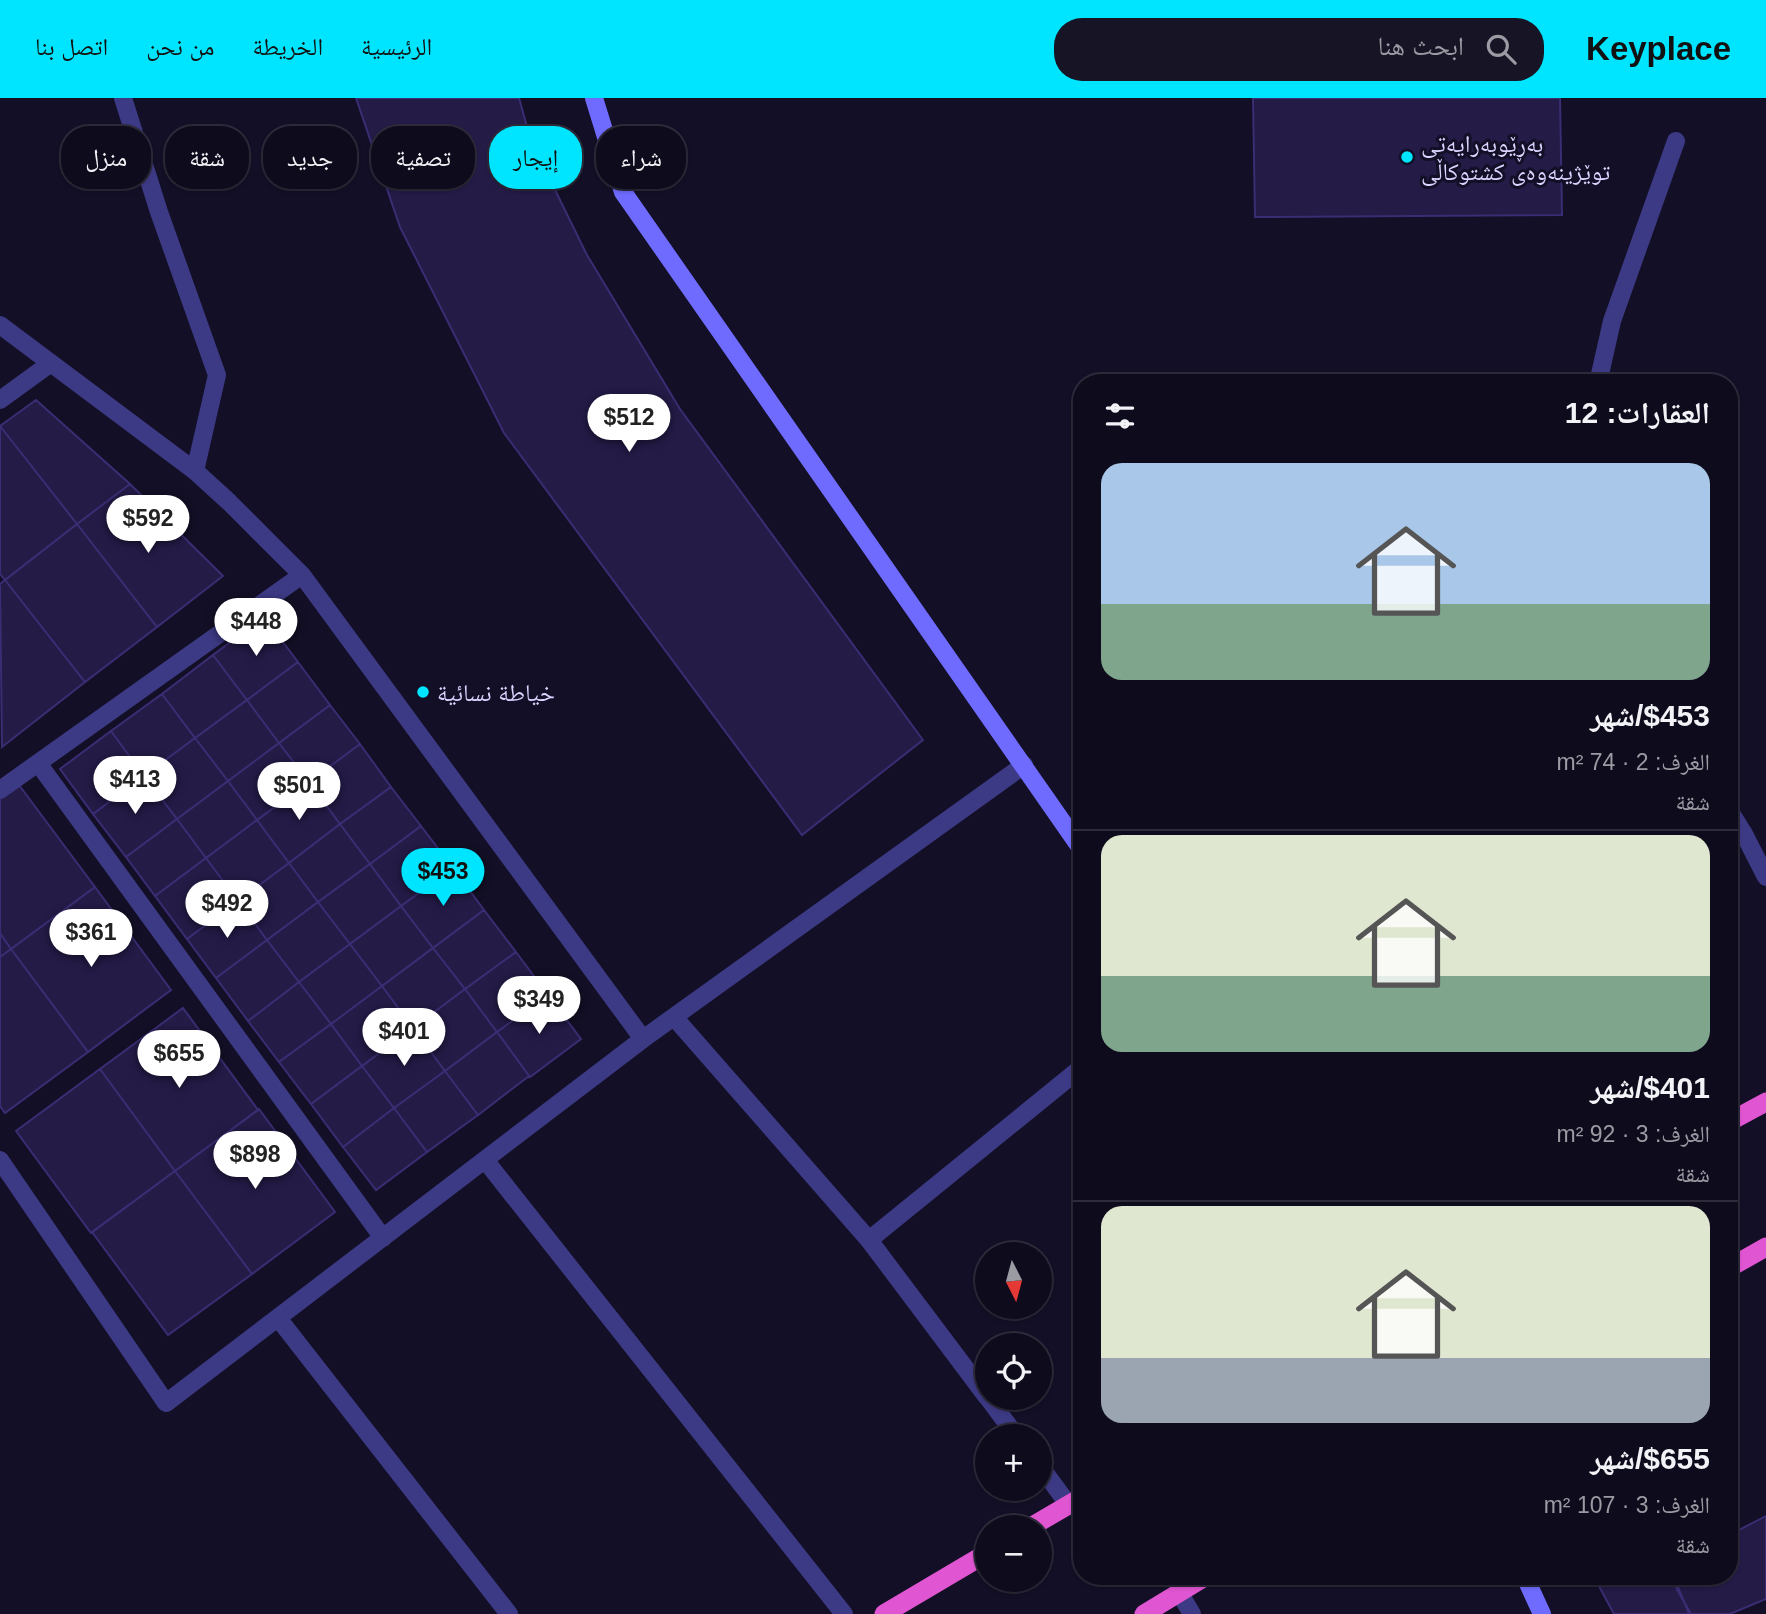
<!DOCTYPE html>
<html lang="ar">
<head>
<meta charset="utf-8">
<style>
  :root { --surface:#0e0b1c; --page:#171425; --text:#f1f3f6; --muted:#9b9ba3; --line:#2e2b3b; --accent:#00e5ff }
  body { margin:0; font-family:Arial,"Noto Naskh Arabic",sans-serif; background:var(--page); color:var(--text); direction:rtl; height:100vh; display:flex; flex-direction:column; font-size:26px; white-space:nowrap }
  * { box-sizing:border-box; margin:0 }
  p { font-size:23px; color:var(--muted) }
  .icon { flex:none; width:38px; height:38px; fill:none; stroke:currentColor; stroke-width:2; stroke-linecap:round; stroke-linejoin:round }
  .map { position:relative; flex:1; overflow:hidden; direction:ltr }
  .drawer { position:absolute; left:1073px; top:276px; width:665px; height:1211px; display:flex; flex-direction:column; background:var(--surface); border-radius:28px; box-shadow:0 2px 5px #0004,0 0 0 2px var(--line); direction:rtl }
  .drawer>* { flex:none }
  .hud { position:absolute; left:21px; top:28px; width:665px; height:63px; direction:rtl; display:flex; gap:14px }
  .needle { width:46px; rotate:174deg }
  .buttons { position:absolute; left:975px; top:1144px; display:grid; gap:14px }
  .buttons a { display:grid; place-items:center; width:77px; height:77px; border-radius:50%; background:var(--surface); box-shadow:0 2px 5px #0004,0 0 0 2px var(--line); font-size:35px }
  .price { position:absolute; translate:-50% -60px; padding:0 16px; border-radius:24px; background:#fff; color:#222; font-size:23px; line-height:46px; filter:drop-shadow(0 2px 4px #0008) }
  .price::after { content:''; position:absolute; left:50%; top:42px; width:21px; height:16px; margin-left:-10px; background:inherit; clip-path:polygon(0 0,100% 0,50% 100%) }
  .price.current { background:var(--accent); color:#111 }
  ul { padding:0; list-style:none }
  li { display:grid; align-content:center; gap:14px; height:371px; padding:0 28px }
  li+li { border-top:2px solid var(--line) }
  li span { display:grid; place-items:center; height:217px; border-radius:21px; color:#555 }
  li>.icon { margin-inline-start:auto }
  span .icon { width:126px; height:126px; fill:#fffc; stroke-width:1 }
  li b { font-size:30px }
  h2 { display:flex; justify-content:space-between; align-items:center; height:84px; padding:0 28px; font-size:30px }
  .tag { padding:0 24px; border-radius:28px; background:var(--surface); box-shadow:0 2px 5px #0004,0 0 0 2px var(--line); font-size:24px; line-height:63px }
  .tag.current { background:var(--accent); color:#111 }
  header { display:flex; align-items:center; gap:42px; box-sizing:border-box; height:98px; padding:0 35px; background:var(--accent); color:#111 }
  header strong { font-size:33px }
  nav { display:flex; gap:38px; margin-inline-start:auto; font-size:24px }
  .search { width:490px; height:63px; background:var(--page); display:flex; align-items:center; gap:18px; box-sizing:border-box; padding:0 24px; border-radius:28px; color:var(--muted); font-size:26px }
  .map>svg:first-child { display:block }
  .building { fill:#241b47; stroke:#3b2d73; stroke-width:2 }
  .lines { fill:none; stroke-linecap:round; stroke-linejoin:round }
  .minor { stroke:#3d3a85; stroke-width:18 }
  .secondary { stroke:#6f6bff; stroke-width:18 }
  .trunk { stroke:#e055d1; stroke-width:19 }
  .poi-dot { fill:#00e5ff; stroke:#130f26; stroke-width:2.5 }
  .labels { text-anchor:middle; dominant-baseline:central; stroke-width:6; stroke-linejoin:round; paint-order:stroke }
  .poi-label { font-size:24px; fill:#d9d4ff; stroke:#130f26; text-anchor:start }
</style>
</head>
<body>
<header>
<strong>Keyplace</strong>
<div class="search"><svg class="icon" aria-label="search" viewBox="0 0 24 24"><circle cx="10" cy="10" r="6"/><path d="M15 15l6 6"/></svg>ابحث هنا</div>
<nav><a>الرئيسية</a><a>الخريطة</a><a>من نحن</a><a>اتصل بنا</a></nav>
</header>
<div class="map">
<svg width="1766" height="1516" viewBox="0 0 1766 1516">
  <rect width="100%" height="100%" fill="#130f26"/>
  <path class="building" d="M356,0H519L531,43L587,157L680,311L923,642L802,737L504,335L400,129Z
    M1253,0H1560L1562,117L1255,119Z
    M36,302L130,386L77,426L0,328Z
    M0,328L77,426L5,482L0,476Z
    M130,386L223,478L157,529L77,426Z
    M77,426L157,529L85,584L5,482Z
    M5,482L85,584L2,649L0,486Z
    M264,519L298,564L247,602L213,557Z
    M213,557L247,602L195,640L162,596Z
    M298,564L330,607L279,645L247,602Z
    M162,596L195,640L144,678L111,633Z
    M247,602L279,645L228,683L195,640Z
    M330,607L360,646L309,684L279,645Z
    M111,633L144,678L93,716L60,671Z
    M195,640L228,683L177,721L144,678Z
    M279,645L309,684L257,722L228,683Z
    M360,646L391,689L340,726L309,684Z
    M144,678L177,721L126,759L93,716Z
    M228,683L257,722L206,760L177,721Z
    M309,684L340,726L289,765L257,722Z
    M19,687L95,789L11,851L0,835V701Z
    M391,689L421,728L370,766L340,726Z
    M177,721L206,760L155,798L126,759Z
    M257,722L289,765L238,803L206,760Z
    M340,726L370,766L318,804L289,765Z
    M421,728L453,770L401,808L370,766Z
    M206,760L238,803L187,841L155,798Z
    M289,765L318,804L267,842L238,803Z
    M370,766L401,808L350,846L318,804Z
    M453,770L484,812L433,850L401,808Z
    M95,789L171,892L88,954L11,851Z
    M238,803L267,842L216,880L187,841Z
    M318,804L350,846L299,884L267,842Z
    M401,808L433,850L382,888L350,846Z
    M484,812L516,854L465,891L433,850Z
    M0,835L11,851L0,859Z
    M267,842L299,884L248,923L216,880Z
    M350,846L382,888L331,926L299,884Z
    M433,850L465,891L413,930L382,888Z
    M11,851L88,954L5,1015L0,1008V859Z
    M516,854L548,897L497,934L465,891Z
    M299,884L331,926L279,964L248,923Z
    M382,888L413,930L362,968L331,926Z
    M465,891L497,934L445,973L413,930Z
    M548,897L581,941L530,979L497,934Z
    M183,910L258,1012L175,1073L100,971Z
    M331,926L362,968L311,1006L279,964Z
    M413,930L445,973L394,1010L362,968Z
    M497,934L529,978L478,1017L445,973Z
    M362,968L394,1010L343,1049L311,1006Z
    M100,971L175,1073L91,1135L16,1033Z
    M445,973L478,1017L427,1054L394,1010Z
    M394,1010L427,1054L376,1092L343,1049Z
    M259,1011L335,1114L252,1176L175,1073Z
    M175,1073L252,1176L168,1237L92,1134Z
    M1766,1418V1501L1730,1516H1689L1674,1479H1729V1437Z
    M1594,1479H1670L1691,1516H1614Z"/>
  <g class="lines">
    <path class="minor" d="M123,0L159,114L217,277L195,373
      M0,227L195,373L229,404L302,477L643,941L1024,667
      M1598,285L1612,223L1676,43
      M0,302L51,265
      M38,665L383,1140
      M0,692L302,477
      M1729,712L1744,736L1766,779
      M674,919L869,1142L987,1299
      M0,1062L166,1305L643,941
      M485,1062L844,1516
      M869,1142L1082,969
      M278,1220L509,1516
      M988,1300L1017,1339
      M1040,1368L1068,1406
      M1179,1494L1192,1516"/>
    <path class="secondary" d="M594,0L623,94L1082,752
      M1525,1479L1542,1516"/>
    <path class="trunk" d="M1729,1024L1766,1004
      M1729,1170L1766,1149
      M1029,1430L1082,1399
      M884,1516L987,1455
      M1144,1516L1205,1479"/>
  </g>
  <g class="poi-dot">
    <circle cx="1407" cy="59" r="7"/>
    <circle cx="423" cy="594" r="7"/>
  </g>
  <g class="labels">
    <g class="poi-label">
      <text x="1421" y="45">بەڕێوبەرایەتی<tspan x="1421" dy="28">توێژینەوەی کشتوکاڵی</tspan></text>
      <text x="437" y="594">خياطة نسائية</text>
    </g>
  </g>
</svg>
<div class="buttons">
<a><svg class="needle" viewBox="-14 -14 28 28"><path d="M0-13l5 13h-10z" fill="#e53935"/><path d="M0 13l5-13h-10z" fill="#9b9ba3"/></svg></a>
<a><svg class="icon" aria-label="locate" viewBox="0 0 24 24"><circle cx="12" cy="12" r="6"/><path d="M12 2v4M12 18v4M2 12h4M18 12h4"/></svg></a>
<a>+</a>
<a>−</a>
</div>
<b class="price" style="left:629px;top:356px">$512</b>
<b class="price" style="left:148px;top:457px">$592</b>
<b class="price" style="left:256px;top:560px">$448</b>
<b class="price" style="left:135px;top:718px">$413</b>
<b class="price" style="left:299px;top:724px">$501</b>
<b class="price current" style="left:443px;top:810px">$453</b>
<b class="price" style="left:227px;top:842px">$492</b>
<b class="price" style="left:91px;top:871px">$361</b>
<b class="price" style="left:539px;top:938px">$349</b>
<b class="price" style="left:404px;top:970px">$401</b>
<b class="price" style="left:179px;top:992px">$655</b>
<b class="price" style="left:255px;top:1093px">$898</b>
<div class="hud">
<a class="tag">شراء</a>
<a class="tag current">إيجار</a>
<a class="tag">تصفية</a>
<a class="tag">جديد</a>
<a class="tag">شقة</a>
<a class="tag">منزل</a>
</div>
<section class="drawer">
<h2>العقارات: 12<svg class="icon" aria-label="filters" viewBox="0 0 24 24"><path d="M4 7h16M4 17h16"/><circle cx="9" cy="7" r="2"/><circle cx="15" cy="17" r="2"/></svg></h2>
<ul>
<li><span style="background:linear-gradient(#a9c7e8 65%,#7fa58c 0)"><svg class="icon" aria-label="home" viewBox="0 0 24 24"><path d="M3 11l9-7 9 7M6 9v11h12V9"/></svg></span><div><b>$453/شهر</b><p>الغرف: 2 · 74 m²</p><p>شقة</p></div></li>
<li><span style="background:linear-gradient(#dfe7d0 65%,#7fa58c 0)"><svg class="icon" aria-label="home" viewBox="0 0 24 24"><path d="M3 11l9-7 9 7M6 9v11h12V9"/></svg></span><div><b>$401/شهر</b><p>الغرف: 3 · 92 m²</p><p>شقة</p></div></li>
<li><span style="background:linear-gradient(#dfe7d0 70%,#9aa5b1 0)"><svg class="icon" aria-label="home" viewBox="0 0 24 24"><path d="M3 11l9-7 9 7M6 9v11h12V9"/></svg></span><div><b>$655/شهر</b><p>الغرف: 3 · 107 m²</p><p>شقة</p></div></li>
</ul>
</section>
</div>
</body>
</html>
